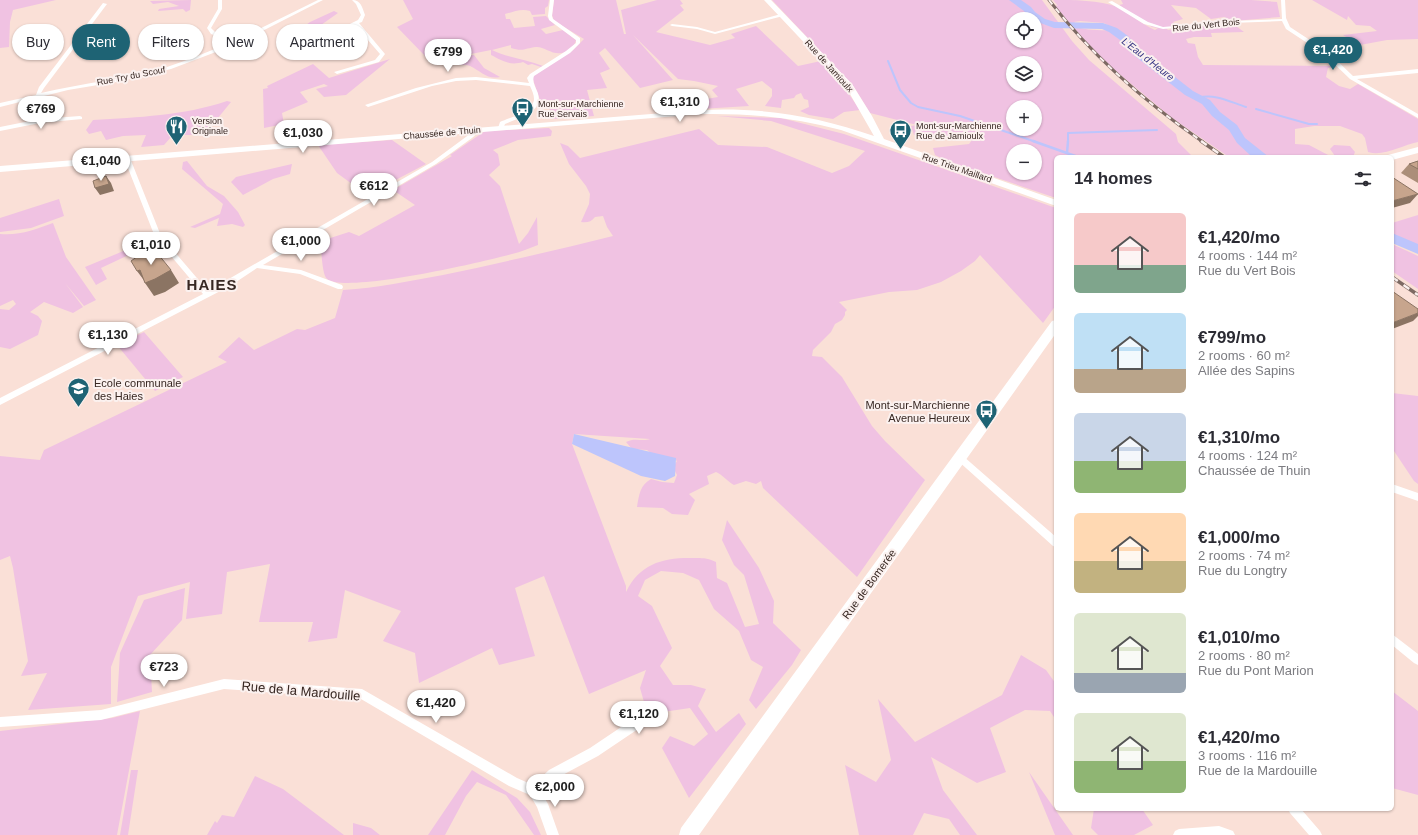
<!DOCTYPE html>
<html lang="en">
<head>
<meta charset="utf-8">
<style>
  :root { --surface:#fff; --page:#f7f7f7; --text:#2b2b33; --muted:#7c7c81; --accent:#1e6374 }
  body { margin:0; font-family:Arial,sans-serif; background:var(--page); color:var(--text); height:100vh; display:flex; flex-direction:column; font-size:15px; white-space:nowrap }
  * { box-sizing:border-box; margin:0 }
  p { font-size:13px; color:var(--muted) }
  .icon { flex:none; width:22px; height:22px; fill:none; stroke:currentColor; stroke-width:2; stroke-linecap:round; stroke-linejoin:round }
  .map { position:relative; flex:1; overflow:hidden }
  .drawer { position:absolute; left:1054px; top:155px; width:340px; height:656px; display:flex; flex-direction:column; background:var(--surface); border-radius:6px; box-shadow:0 1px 3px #0004 }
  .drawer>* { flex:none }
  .top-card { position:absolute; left:12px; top:24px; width:380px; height:36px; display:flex; gap:8px }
  .controls { position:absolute; left:1006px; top:12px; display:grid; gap:8px }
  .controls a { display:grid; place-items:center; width:36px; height:36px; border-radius:50%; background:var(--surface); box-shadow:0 1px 3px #0004; font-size:20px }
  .price { position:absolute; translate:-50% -34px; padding:0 9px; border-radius:14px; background:#fff; color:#222; font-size:13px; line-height:26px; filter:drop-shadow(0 1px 2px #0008) }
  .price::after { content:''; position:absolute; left:50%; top:24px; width:12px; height:9px; margin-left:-6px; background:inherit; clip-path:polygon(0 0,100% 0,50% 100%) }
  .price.selected { background:var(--accent); color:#fff }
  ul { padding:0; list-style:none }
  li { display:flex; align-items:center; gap:12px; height:100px; padding:0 20px }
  li span { display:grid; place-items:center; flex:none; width:112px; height:80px; border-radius:6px; color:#555 }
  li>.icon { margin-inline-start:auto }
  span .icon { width:48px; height:48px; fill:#fffc; stroke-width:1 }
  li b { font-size:17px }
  h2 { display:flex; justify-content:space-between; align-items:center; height:48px; padding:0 20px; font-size:17px }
  .chip { padding:0 14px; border-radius:18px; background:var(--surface); box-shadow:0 1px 3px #0004; font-size:14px; line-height:36px }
  .chip.selected { background:var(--accent); color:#fff }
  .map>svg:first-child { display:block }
  .green { fill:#f0c2e2; fill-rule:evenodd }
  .water { fill:#bdc5fc }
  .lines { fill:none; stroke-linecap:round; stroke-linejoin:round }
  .stream-far1 { stroke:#bdc5fc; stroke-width:2 }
  .stream { stroke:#bdc5fc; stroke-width:2.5 }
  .river { fill:#bdc5fc; fill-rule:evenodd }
  .street { fill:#fff; fill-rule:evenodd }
  .secondary { fill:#fff; fill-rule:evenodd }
  .primary { fill:#fff; fill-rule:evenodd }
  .rail-far1-casing { stroke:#7d6a63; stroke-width:3 }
  .rail-casing { stroke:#7d6a63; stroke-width:3.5 }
  .rail-far1 { stroke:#fbf1ef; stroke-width:2; stroke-dasharray:5.5; stroke-linecap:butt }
  .rail { stroke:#fbf1ef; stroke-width:2.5; stroke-dasharray:7; stroke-linecap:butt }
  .wall { fill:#ab8e79 }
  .shaded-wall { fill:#8b7463 }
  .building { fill:#c7a58d; stroke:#8b7463 }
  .labels { text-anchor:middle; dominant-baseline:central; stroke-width:4; stroke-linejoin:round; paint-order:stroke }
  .far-street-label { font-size:9px; fill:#372722; stroke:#fbf1ef }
  .far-poi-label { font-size:9px; fill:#372722; stroke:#fbf1ef; text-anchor:start }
  .far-water-label { font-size:10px; font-style:italic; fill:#363684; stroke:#fbf1ef }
  .poi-label { font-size:11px; fill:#372722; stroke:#fbf1ef; text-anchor:start }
  .street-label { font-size:11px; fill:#372722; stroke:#fbf1ef }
  .near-street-label { font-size:13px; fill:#372722; stroke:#fbf1ef }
  .district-label { font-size:15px; font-weight:bold; letter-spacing:1px; fill:#372722; stroke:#fbf1ef }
</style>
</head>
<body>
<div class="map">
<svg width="1418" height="835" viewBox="0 0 1418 835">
  <rect width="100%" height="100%" fill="#fae0d7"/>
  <path class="green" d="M0,0H56L13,10L10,22L9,47L0,48Z
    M191,0L190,10L186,12L183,9L158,11L159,9L179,6L168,2L153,4L150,1Z
    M403,0H549L548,6L545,8V14L532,15L530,11C521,8 513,12 505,14L506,19H510L514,28L535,26L533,17L546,16L555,25L541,29L546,34L563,30L576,40C575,44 574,45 571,48C557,61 546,46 536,47C526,48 523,52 511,48V45L492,50C508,58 526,59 543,66L541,67L532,64L528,65L523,62C510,66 503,61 491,55V50L471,54L427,58L397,27L413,19Z
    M554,0H616L624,34H626L621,10L657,0H680L683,4L680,5L684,10L656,32L710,45L735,38L731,34L756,26L798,66L821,61L846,90L860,110L844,112L833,119L809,115L800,111L809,107L808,100L804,99L801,93L796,95L794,98L782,100L781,108L765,106L772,96V89L762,81L736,89L749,106L667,111L665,106L718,97L712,90L718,86L694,81L678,79L633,35L673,80L640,88L605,48L599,53L610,69L600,73L607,88L587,90L594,116L552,119L548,102L540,100L532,77L573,50L584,39L554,21L552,15Z
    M772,0H1042L1072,41L1089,60L1176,134L1178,142L1193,157H1056V198L947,161L935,155L933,148L969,144L972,140C953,135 934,135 914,135L911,126L917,125L870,113L854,87ZM1013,19H1035V41H1013ZM1013,63H1035V85H1013ZM1013,107H1035V129H1013ZM1013,151H1035V173H1013Z
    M1053,0C1074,0 1099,0 1118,7C1131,14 1141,24 1155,30L1158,28L1152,27L1119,5L1123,4L1121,0H1251L1277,2L1280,17L1234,21L1224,17L1211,19L1196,8L1171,5L1183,19L1173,22L1174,23H1178L1179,25L1195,24L1166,28L1168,30L1175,29L1232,23L1244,32L1211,33L1212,37H1194L1186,39L1188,43L1195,44L1198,57L1203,65L1337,66L1328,68L1326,77L1339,86L1350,89L1358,84L1418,119V142C1402,145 1384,157 1368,152L1365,138L1362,134L1340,126H1314L1295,129V144L1309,145L1330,156H1335L1330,149L1334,145L1350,146L1355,152L1353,157H1229L1172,118L1099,57L1054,5L1058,6ZM1080,21L1104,23L1117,30C1113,31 1085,30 1081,28C1077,27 1076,24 1074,22Z
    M1312,0H1418V39L1387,40L1360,45L1343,35L1377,31L1370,26L1356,25L1348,16L1347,20Z
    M334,11L338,13L321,25L295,33L310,22Z
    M474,55L484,68L500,77C487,80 481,71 470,66C466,64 459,65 454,65V56Z
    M390,59L346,95L324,97L316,89L328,86L324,84L300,92L308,102L282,113L284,124L264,128L263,89L268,88L267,86L313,64L329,78Z
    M227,101L231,102L204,135H175L172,136L164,145L141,147L146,135L123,136L106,140L101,131L89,134L86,130L93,120C139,117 182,116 227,101Z
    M717,116L781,118L844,134L1056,208V305L1043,323L980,255L975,261L961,271L941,282L917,290L889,292L839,302L847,310L845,312V315L842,320L835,324L831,332L813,350L812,356L822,357L842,377L872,426L885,441L925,480L857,577L763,488L761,481L756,484L746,481L734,485C727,481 723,475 716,472L707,476L709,484L689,494L695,500L688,515L672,514L663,508L637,507C639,495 640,485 651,479L662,482L674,483L677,475L673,467L677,461C668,454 655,458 647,450L632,449L626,442C635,437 642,442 650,439L574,434L572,444L626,586V592C639,565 661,558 689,558C699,558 707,557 716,562L717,578L727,583L745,627L759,624L744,575L734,565L722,540L727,520L759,568L774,601L773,623L801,650L792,665L756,709L749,700L763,667L751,660L739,631L714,609L699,580L683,573L661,571L645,580L638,596L652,606L672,648L660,666L673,685H691L706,689L698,706L716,732L739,713L746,724L689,798L662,748L670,736L694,746L708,734L690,708L663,712L644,702L640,688L646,670L589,694L544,576L515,588L535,656L499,665L492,648L419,683L415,653L383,641L401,611L345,590L337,638L308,642L313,622H259L270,564L227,572L222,614L186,619L190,582L138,596L111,667V704L28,710L47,673L21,676L28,661L13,568L10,556L0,560V456L40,460L44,450L227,362L218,357L239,337L254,350L297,329L305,330L335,318L343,290C377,288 410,281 443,275C500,263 557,250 613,236L607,227L603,216L595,217C591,222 587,223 581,222L589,204L590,194L586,186L569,164L560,143L568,146L580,158L699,129L718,145L767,147L832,173L849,166L865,151L771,121Z
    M549,128L552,131L551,136L518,140L493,150L498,154L500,165L489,175L500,186L519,244L528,233L537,217L538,245C529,248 521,252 512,254C484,262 345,294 327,279C322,275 321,249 321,241L349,232L359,236L415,205L393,190L452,156L450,155L485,131Z
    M392,140L426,164L367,195L337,173L318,145Z
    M187,161L207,186L224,196L238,212L245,225L243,227L232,224L217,226L219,218L195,228L190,227L220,214L223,204L182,169L183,162Z
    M292,164L290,174L273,179L243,195L231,182L236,177Z
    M59,199L64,216L31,228L0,232V218Z
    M1418,215V246L1392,235V223Z
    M53,223L66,257L96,300L84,306L65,283L83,307L73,313L44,302L30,312L38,316L42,321L38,335L10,349L0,347V309L9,310L16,304L13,300L0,306V234C19,236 36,229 53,223Z
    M150,240L152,244L101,268L107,279L96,285L85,267Z
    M1392,244L1418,256V289L1392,271Z
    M144,332L183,377L155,391L117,345Z
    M1392,393L1418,396V484L1414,481L1392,448Z
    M185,588L182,620L150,655L152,692L117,702L120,653L144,600Z
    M1021,655L1046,670L1056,684V720L1050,711L1025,710L990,728L1006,772L977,783L931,757L943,790L977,835H960L949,819L924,813L913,835H859L845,765L876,782L891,760L878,699L915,742L1002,695Z
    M1392,691L1418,711V795L1392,788Z
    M140,711L117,835H0V731L112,718Z
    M131,770H138L128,835H120Z
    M472,770L517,798L530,812L541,835H534L506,795L477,782L466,796L445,835H428Z
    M1029,772L1073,835H1055Z
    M255,776L283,789L344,835H207L215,821L217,823L222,815L234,817Z
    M1094,809H1142L1153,825L1134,835H1098L1091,828Z
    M353,823L371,828L380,835H353Z"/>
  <path class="water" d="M574,434L676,458L675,476L665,481L641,476L572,444Z"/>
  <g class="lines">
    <path class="stream-far1" d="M888,61L900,90L911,103L918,107L960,116L1036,142
      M1198,98C1215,93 1230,102 1246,107
      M1256,109L1309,124H1317
      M1068,142V133L1157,130"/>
    <path class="stream" d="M1033,141L1078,157
      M1067,153L1068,141"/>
    <path class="river" d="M1009,0H1021L1031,7L1035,12L1045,19L1055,22L1103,23L1117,28L1128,36L1139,49L1193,91L1210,100L1220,112L1237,125L1245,138L1269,157H1254L1250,155L1237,143L1229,130L1212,116L1202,104L1185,95L1131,53L1120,40L1109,32L1102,29L1054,28L1035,21V19H1032L1028,16L1024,11Z
      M1392,233L1418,244V254L1392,243Z"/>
    <path class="street" d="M218,0H222V9L211,28L215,32L237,40L318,0H323L237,44L171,69L116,82L68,90L0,107V103L36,95L39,87L103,3L107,4L44,88L41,93C83,83 126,79 167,67C189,60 211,50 233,42L211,34L207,28L218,9Z
      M352,0C361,0 362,7 365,15L362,22L359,23L385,54L379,62L337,74L334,72L375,60L380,54L355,25L294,55H290V53L358,20L361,15L356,4Z
      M550,0H554L552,16L553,19L580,38V43L570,53L534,76C532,81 535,86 537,91C546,112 519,118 505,124L503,129L498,128L500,122C509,118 534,111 534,99C534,95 532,90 530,86L476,80L456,81L432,86L368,107L365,105L416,88L456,78L476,77L529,83L527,78L530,74L566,51L576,43V40L549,20L548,16Z
      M1281,0H1285L1286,18L1290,27L1328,52L1353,76L1418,69V73L1357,79L1418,114V118L1350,79L1324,54L1286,29L1282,21L1231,23L1163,29L1144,24L1108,2L1112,1L1148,22L1163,27L1231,21L1282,19Z
      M781,14L783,15V16L715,34L697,29L672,26L670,25L672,24L697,27L715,32Z
      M80,116L82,117V119L40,123L0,131V127L40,119Z
      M478,128L481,130L472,138L436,164L263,265L301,270L342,285L343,287L342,289H338L300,274L257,268L230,286L0,405V398L203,294L155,237L124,158L125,157L130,158L161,236L208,291L432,162Z
      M960,455L963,456L1056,537V547L1053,546L957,460L956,458L957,456Z
      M1392,484L1418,493V501L1392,492Z
      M1392,634L1418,654V665L1414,663L1392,645Z
      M224,679L362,689L517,778L533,785L549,770L590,748L642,713L646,712L650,713L651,717L650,721L598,756L557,778L541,792L548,804L559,835H547L537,807L530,795L509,786L361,699L224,689L101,720L0,727V717L101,710Z
      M1288,809H1301L1320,831L1322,835H1309L1290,813Z
      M1219,826L1233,831L1235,835H1173L1175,831L1179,829Z"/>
    <path class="secondary" d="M764,0H771L852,84L872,116L884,139L1056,200V206L841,130C795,118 749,113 701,114L0,172V166L701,110C761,107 818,116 874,136L846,87Z"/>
    <path class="primary" d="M1418,147V153L1392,160V157H1386L1388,155Z
      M1056,320V333L699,835H679L681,828L1052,321Z"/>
    <defs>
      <path id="rail-far1" d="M1049,0C1092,56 1145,102 1203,142"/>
      <path id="rail" d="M1201,141L1224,157
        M1392,277L1418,295"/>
    </defs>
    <use href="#rail-far1" class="rail-far1-casing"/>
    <use href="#rail" class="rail-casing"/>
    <use href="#rail-far1" class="rail-far1"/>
    <use href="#rail" class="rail"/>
  </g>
  <path class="wall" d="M1418,161V183L1401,173L1409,164Z"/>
  <path class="shaded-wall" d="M106,176L111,183L114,191L100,195L95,188Z
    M1418,194L1410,203L1392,208V201Z
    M140,270H171L179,283L165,292L154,296L145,283H146L137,271Z
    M1418,313V316L1413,321L1392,329V323Z"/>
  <path class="building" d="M1418,161V169L1409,164Z
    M106,176L109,184L95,188L93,181Z
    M1392,177L1418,194L1392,201Z
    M154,251L158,254L171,270L155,279L145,283L140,270L137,271L131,261L138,256Z
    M1392,291L1418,309V313L1392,323Z"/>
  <defs>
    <symbol id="bus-pin" viewBox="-11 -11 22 30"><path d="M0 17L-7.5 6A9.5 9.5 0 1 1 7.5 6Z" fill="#1e6374" stroke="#fbf1ef"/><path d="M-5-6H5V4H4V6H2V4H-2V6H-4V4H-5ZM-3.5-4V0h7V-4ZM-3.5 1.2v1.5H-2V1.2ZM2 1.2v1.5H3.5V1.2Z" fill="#fff"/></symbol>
    <symbol id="restaurant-pin" viewBox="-11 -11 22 30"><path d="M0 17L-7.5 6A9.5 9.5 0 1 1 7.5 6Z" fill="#1e6374" stroke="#fbf1ef"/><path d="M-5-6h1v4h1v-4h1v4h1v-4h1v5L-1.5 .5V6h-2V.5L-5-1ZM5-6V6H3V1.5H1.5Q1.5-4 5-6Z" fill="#fff"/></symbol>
    <symbol id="school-pin" viewBox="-11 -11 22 30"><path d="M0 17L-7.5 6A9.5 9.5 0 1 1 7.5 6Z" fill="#1e6374" stroke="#fbf1ef"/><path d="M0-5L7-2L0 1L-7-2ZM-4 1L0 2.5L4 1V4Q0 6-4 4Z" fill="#fff"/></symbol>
  </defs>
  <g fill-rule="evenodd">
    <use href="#bus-pin" x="510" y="96" width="25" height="34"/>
    <use href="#restaurant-pin" x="164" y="114" width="25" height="34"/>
    <use href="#bus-pin" x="888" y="118" width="25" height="34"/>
    <use href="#school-pin" x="66" y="376" width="25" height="34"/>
    <use href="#bus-pin" x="974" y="398" width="25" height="34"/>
  </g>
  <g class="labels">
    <g class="far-street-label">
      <text transform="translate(1206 25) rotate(-6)">Rue du Vert Bois</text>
      <text transform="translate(829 66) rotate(48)">Rue de Jamioulx</text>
      <text transform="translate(131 76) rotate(-11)">Rue Try du Scouf</text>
      <text transform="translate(442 133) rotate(-5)">Chaussée de Thuin</text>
      <text transform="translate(957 168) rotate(19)">Rue Trieu Maillard</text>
    </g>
    <g class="far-poi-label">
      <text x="538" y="104">Mont-sur-Marchienne<tspan x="538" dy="10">Rue Servais</tspan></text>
      <text x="192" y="121">Version<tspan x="192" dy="10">Originale</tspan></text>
      <text x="916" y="126">Mont-sur-Marchienne<tspan x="916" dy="10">Rue de Jamioulx</tspan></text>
    </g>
    <g class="far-water-label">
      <text transform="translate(1148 59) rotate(38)">L'Eau d'Heure</text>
    </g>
    <g class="poi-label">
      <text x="94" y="383">Ecole communale<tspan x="94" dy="13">des Haies</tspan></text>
      <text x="970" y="405" text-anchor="end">Mont-sur-Marchienne<tspan x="970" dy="13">Avenue Heureux</tspan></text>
    </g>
    <g class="street-label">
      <text transform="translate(869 584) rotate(-54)">Rue de Bomerée</text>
    </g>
    <g class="near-street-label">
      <text transform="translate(301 691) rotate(5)">Rue de la Mardouille</text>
    </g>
    <g class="district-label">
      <text x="212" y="284">HAIES</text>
    </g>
  </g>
</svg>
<div class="controls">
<a><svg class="icon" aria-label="locate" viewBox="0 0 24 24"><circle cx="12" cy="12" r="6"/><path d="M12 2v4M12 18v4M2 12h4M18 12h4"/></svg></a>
<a><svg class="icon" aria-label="layers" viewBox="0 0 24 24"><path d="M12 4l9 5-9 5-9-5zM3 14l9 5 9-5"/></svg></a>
<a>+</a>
<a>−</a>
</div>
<b class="price selected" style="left:1333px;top:71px">€1,420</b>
<b class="price" style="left:448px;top:73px">€799</b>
<b class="price" style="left:680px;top:123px">€1,310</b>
<b class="price" style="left:41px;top:130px">€769</b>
<b class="price" style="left:303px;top:154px">€1,030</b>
<b class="price" style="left:101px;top:182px">€1,040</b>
<b class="price" style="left:374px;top:207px">€612</b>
<b class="price" style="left:301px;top:262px">€1,000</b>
<b class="price" style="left:151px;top:266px">€1,010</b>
<b class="price" style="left:108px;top:356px">€1,130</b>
<b class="price" style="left:164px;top:688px">€723</b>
<b class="price" style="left:436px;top:724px">€1,420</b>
<b class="price" style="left:639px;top:735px">€1,120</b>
<b class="price" style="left:555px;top:808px">€2,000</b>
<div class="top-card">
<a class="chip">Buy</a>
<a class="chip selected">Rent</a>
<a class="chip">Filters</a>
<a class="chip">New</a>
<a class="chip">Apartment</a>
</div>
<section class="drawer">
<h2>14 homes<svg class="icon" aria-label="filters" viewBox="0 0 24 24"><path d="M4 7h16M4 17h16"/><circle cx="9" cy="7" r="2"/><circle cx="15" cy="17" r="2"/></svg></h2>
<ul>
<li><span style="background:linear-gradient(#f6c9c9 65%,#7fa58c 0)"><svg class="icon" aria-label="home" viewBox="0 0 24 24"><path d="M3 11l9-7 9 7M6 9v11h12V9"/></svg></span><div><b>€1,420/mo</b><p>4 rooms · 144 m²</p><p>Rue du Vert Bois</p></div></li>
<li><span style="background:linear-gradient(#bfe0f5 70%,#b9a48a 0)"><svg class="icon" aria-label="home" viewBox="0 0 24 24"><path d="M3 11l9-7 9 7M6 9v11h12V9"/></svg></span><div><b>€799/mo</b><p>2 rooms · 60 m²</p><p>Allée des Sapins</p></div></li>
<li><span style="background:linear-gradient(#c9d6e8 60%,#8fb573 0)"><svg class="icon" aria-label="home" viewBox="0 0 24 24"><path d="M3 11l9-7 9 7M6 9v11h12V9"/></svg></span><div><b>€1,310/mo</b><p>4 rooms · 124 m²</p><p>Chaussée de Thuin</p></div></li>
<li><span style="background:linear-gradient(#ffd9b3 60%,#c2b280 0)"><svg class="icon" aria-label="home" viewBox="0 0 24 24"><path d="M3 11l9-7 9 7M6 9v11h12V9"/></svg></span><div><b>€1,000/mo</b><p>2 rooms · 74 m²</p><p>Rue du Longtry</p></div></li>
<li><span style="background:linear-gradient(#dfe7d0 75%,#9aa5b1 0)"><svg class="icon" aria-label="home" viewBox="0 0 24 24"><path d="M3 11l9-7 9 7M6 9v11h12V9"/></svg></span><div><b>€1,010/mo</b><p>2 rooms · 80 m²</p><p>Rue du Pont Marion</p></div></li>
<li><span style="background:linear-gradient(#dfe7d0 60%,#8fb573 0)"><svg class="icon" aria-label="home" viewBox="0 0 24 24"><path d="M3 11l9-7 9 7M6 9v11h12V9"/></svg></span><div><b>€1,420/mo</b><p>3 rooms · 116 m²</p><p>Rue de la Mardouille</p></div></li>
</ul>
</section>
</div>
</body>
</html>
